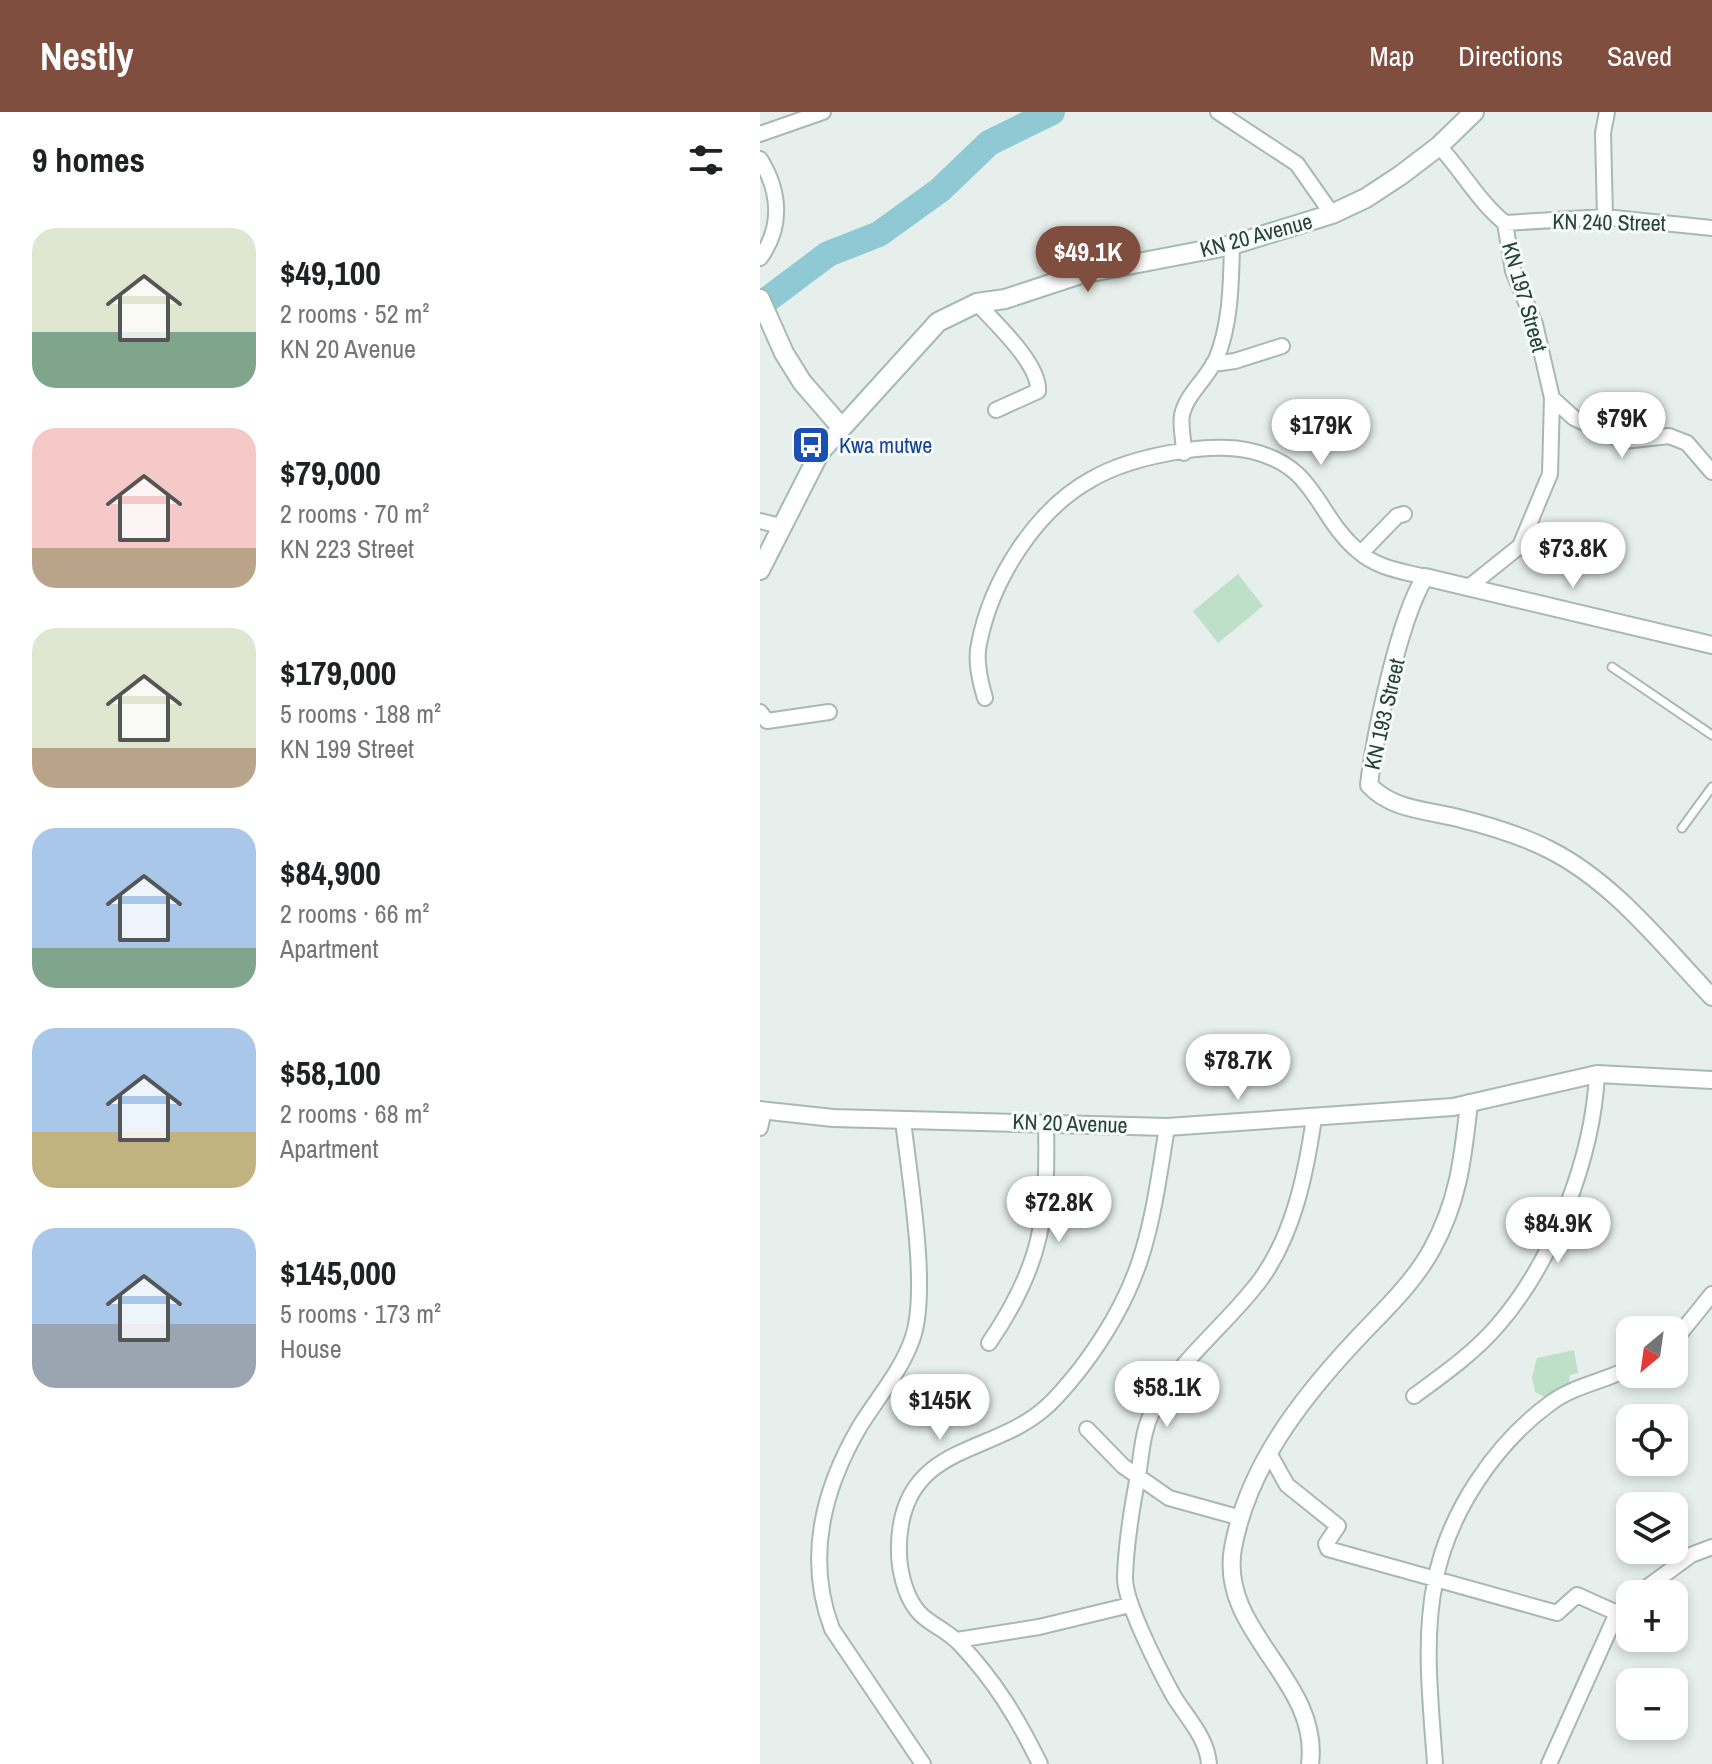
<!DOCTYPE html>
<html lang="en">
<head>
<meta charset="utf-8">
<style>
  :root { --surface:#fff; --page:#f6f6f6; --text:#202124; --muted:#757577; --accent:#7f4e3f }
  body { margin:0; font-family:"Archivo Narrow",sans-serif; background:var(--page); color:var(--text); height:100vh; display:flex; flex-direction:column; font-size:30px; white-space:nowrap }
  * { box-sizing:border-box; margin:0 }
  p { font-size:26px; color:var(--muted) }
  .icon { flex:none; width:44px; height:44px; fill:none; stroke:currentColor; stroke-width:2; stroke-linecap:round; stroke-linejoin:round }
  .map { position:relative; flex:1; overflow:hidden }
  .drawer { display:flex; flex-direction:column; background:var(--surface); width:760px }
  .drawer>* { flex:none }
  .needle { width:52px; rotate:209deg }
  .controls { position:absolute; left:856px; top:1204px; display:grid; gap:16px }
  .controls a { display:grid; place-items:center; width:72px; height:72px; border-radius:16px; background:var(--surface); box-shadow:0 4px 12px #0003; font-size:40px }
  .price { position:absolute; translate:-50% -68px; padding:0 18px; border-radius:28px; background:#fff; color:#222; font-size:26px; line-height:52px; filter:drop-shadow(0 2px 4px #0008) }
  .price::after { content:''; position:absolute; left:50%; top:48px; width:24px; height:18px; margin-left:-12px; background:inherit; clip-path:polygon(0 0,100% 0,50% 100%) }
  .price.on { background:var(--accent); color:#fff }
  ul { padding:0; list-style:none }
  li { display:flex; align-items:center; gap:24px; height:200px; padding:0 32px }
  li span { display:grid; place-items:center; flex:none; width:224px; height:160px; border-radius:24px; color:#555 }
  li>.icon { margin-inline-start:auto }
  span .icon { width:96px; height:96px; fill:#fffc; stroke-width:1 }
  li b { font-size:34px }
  h2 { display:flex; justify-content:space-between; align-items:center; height:96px; padding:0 32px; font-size:34px }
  header { display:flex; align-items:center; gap:48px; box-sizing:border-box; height:112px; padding:0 40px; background:var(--accent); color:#fff }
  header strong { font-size:38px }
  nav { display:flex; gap:44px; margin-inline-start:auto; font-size:28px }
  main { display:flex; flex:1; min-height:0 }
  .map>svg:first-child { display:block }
  .green { fill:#bfe0c8 }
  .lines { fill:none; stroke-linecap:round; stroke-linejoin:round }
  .stream { stroke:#8ec9d4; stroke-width:4 }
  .river { stroke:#8ec9d4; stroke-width:26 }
  .service-casing { stroke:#a8b8b2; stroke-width:11 }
  .minor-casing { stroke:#a8b8b2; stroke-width:18 }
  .tertiary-casing { stroke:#a8b8b2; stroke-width:20 }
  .secondary-casing { stroke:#a4bbb3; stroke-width:22 }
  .service { stroke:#fff; stroke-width:7 }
  .minor { stroke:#fff; stroke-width:14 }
  .tertiary { stroke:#fff; stroke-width:16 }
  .secondary { stroke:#fff; stroke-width:18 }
  .labels { text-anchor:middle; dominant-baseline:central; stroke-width:6; stroke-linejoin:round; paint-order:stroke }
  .street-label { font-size:22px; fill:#24423a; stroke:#f7fbf9 }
  .transit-label { font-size:22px; fill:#164399; stroke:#f7fbf9; text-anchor:start }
</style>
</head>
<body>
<header>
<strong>Nestly</strong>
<nav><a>Map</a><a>Directions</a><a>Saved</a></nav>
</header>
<main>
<section class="drawer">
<h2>9 homes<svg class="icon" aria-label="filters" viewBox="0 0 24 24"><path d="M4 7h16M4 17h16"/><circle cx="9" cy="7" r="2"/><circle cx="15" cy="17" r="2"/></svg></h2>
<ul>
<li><span style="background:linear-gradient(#dfe7d0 65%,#7fa58c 0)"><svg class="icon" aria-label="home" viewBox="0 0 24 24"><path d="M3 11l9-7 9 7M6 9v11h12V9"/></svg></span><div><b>$49,100</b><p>2 rooms · 52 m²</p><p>KN 20 Avenue</p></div></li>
<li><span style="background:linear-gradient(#f6c9c9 75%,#b9a48a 0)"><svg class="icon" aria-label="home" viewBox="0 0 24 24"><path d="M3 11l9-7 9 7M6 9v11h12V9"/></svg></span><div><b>$79,000</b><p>2 rooms · 70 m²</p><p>KN 223 Street</p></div></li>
<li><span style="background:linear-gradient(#dfe7d0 75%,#b9a48a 0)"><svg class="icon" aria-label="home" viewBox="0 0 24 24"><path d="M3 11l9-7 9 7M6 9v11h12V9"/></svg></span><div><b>$179,000</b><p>5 rooms · 188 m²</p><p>KN 199 Street</p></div></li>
<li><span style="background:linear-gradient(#a9c7e8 75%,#7fa58c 0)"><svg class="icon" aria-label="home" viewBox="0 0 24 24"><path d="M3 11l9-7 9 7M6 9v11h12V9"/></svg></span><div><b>$84,900</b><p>2 rooms · 66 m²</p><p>Apartment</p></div></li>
<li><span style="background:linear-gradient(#a9c7e8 65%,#c2b280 0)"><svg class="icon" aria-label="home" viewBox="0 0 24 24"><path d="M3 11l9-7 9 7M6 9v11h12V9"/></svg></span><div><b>$58,100</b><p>2 rooms · 68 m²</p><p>Apartment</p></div></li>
<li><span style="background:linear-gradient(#a9c7e8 60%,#9aa5b1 0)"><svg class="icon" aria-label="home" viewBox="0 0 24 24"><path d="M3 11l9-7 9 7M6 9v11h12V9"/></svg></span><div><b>$145,000</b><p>5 rooms · 173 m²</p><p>House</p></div></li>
</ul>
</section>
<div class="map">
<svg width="952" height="1652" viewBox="0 0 952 1652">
  <rect width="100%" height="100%" fill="#e6efeb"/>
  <path class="green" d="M478,462L503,494L458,531L433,499Z
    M814,1238L818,1261L810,1263L808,1278L792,1289L775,1280L772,1265L777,1246Z"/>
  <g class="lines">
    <path class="stream" d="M220,27L229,31"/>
    <path class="river" d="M0,193L68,142L119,122L180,78L229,31L292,0"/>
    <defs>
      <path id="service" d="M852,555L952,623
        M922,716L952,675"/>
      <path id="minor" d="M458,0L537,52L572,102
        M0,22L63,0
        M679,34C703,60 718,89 745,111L753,159L775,212L792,286L790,362L760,434L710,474
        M0,47C20,79 23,115 0,146
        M845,105L843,21L847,0
        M745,111L845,105L952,116
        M217,191C235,211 280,252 278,279L236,298
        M453,252L475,249L522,234
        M792,286L814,306L864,329L909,324L927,331L952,360
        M424,341C424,329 420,314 422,303C426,282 449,265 457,245C471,210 471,170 472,133
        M0,409L20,414
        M601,441L637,404L644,402
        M225,586C220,569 215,549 219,532C231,469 275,398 332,367C370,345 448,329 491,339C557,354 555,402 598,439C617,456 641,459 665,465
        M0,600L7,609L69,600
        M143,1008C149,1063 169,1176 153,1225C142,1258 118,1285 100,1314C63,1377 45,1446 72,1517L163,1652
        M0,1016L4,998
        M914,1229L952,1182
        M229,1231C283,1152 288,1104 286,1010
        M654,1284C684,1262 714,1241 738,1213C793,1150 833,1045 837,962
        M327,1317L363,1354L409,1386L481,1406
        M509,1341L527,1373L578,1414L566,1432L568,1437L797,1501L817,1483L857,1501
        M878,1482L931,1443L952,1435
        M197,1528L279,1515L370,1493
        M280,1652C258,1607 235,1569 200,1532C179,1510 159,1513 146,1478C138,1456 137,1435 141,1412C155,1333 233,1341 284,1297C297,1286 310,1270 321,1256C385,1172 391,1116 407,1015
        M449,1652C447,1625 426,1605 413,1583C400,1559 364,1490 365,1465C366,1432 371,1401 377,1369C382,1345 381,1322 393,1298C418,1248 468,1212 501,1167C534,1121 546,1061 554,1006
        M675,1652C671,1593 663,1529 675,1470C688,1401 735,1331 792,1290C816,1273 845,1269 870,1256
        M789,1652L857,1501L870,1489"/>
      <path id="tertiary" d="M952,533L665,465C639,507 615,622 609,673C632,698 667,698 698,706C730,714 761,723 790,738C855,771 902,833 952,885
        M0,998L73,1006L407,1015L693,995L837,962L952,968
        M550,1652C561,1568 458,1520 473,1436C488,1355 540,1288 595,1229C622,1200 653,1172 672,1137C699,1088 703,1045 709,991"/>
      <path id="secondary" d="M0,187L24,241L42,270L81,315
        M0,458L60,340L178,210L217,191L245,187L321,162L472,133L572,102L606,86L641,63L679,34L714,0"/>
    </defs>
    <use href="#service" class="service-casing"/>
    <use href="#minor" class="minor-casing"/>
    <use href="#tertiary" class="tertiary-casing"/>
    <use href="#secondary" class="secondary-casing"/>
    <use href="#service" class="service"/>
    <use href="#minor" class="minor"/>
    <use href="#tertiary" class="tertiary"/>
    <use href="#secondary" class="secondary"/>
  </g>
  <defs>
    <symbol id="bus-square" viewBox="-11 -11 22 22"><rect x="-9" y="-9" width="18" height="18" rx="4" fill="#1a4fb4" stroke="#f7fbf9"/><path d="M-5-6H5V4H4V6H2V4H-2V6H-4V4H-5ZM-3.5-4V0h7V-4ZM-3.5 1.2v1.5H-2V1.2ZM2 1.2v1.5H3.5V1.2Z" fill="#fff"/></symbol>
  </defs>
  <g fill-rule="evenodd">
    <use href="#bus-square" x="29" y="311" width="44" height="44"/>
  </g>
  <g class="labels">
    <g class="street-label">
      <text transform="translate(849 110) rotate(1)">KN 240 Street</text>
      <text transform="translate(496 123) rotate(-15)">KN 20 Avenue</text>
      <text transform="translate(765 185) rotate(74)">KN 197 Street</text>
      <text transform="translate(624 602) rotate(-77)">KN 193 Street</text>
      <text transform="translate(310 1011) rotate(2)">KN 20 Avenue</text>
    </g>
    <g class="transit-label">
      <text x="79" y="333">Kwa mutwe</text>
    </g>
  </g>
</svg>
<div class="controls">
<a><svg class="needle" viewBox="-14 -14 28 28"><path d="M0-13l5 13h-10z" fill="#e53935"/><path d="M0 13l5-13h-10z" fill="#757577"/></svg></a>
<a><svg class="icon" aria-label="locate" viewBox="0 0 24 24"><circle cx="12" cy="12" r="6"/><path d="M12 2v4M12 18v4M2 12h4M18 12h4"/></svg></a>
<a><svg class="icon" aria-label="layers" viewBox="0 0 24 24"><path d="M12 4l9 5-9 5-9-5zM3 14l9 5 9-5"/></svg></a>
<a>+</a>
<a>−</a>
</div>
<b class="price on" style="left:328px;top:182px">$49.1K</b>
<b class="price" style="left:862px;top:348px">$79K</b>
<b class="price" style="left:561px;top:355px">$179K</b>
<b class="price" style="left:813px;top:478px">$73.8K</b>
<b class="price" style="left:478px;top:990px">$78.7K</b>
<b class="price" style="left:299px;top:1132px">$72.8K</b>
<b class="price" style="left:798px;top:1153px">$84.9K</b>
<b class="price" style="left:407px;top:1317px">$58.1K</b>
<b class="price" style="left:180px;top:1330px">$145K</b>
</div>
</main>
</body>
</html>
